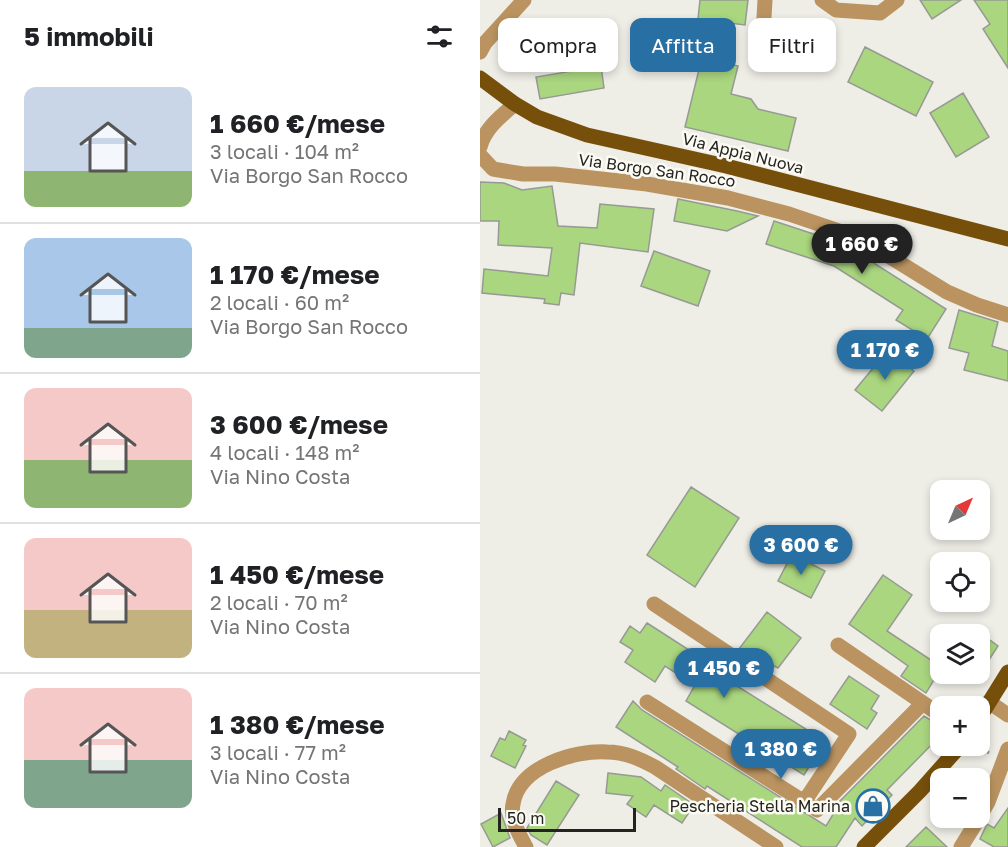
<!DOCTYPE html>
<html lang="it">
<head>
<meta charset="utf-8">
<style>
  :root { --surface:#fff; --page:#f6f6f6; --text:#202124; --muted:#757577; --line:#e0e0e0; --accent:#286fa4 }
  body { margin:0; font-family:"Golos Text",sans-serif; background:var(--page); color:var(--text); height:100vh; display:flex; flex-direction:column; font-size:22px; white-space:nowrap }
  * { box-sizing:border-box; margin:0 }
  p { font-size:20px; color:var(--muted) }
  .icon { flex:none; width:33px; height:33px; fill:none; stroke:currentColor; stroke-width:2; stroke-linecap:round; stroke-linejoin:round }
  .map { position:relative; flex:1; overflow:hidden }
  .panel { display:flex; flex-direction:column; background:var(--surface); width:480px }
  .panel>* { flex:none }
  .hud { position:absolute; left:18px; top:18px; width:420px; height:54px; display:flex; gap:12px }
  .needle { width:39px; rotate:44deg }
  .fabs { position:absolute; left:450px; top:480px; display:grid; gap:12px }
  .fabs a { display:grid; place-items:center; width:60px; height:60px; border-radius:12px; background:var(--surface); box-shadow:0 3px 9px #0003; font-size:30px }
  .scale { position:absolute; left:18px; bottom:15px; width:138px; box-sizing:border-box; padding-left:6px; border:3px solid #242321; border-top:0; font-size:16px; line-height:21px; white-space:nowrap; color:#242321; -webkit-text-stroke:4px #fbfbf3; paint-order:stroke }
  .price { position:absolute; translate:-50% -51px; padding:0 14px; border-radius:21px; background:var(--accent); color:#fff; font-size:20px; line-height:39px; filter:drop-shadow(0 2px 3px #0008) }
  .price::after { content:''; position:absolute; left:50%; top:36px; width:18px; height:14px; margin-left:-9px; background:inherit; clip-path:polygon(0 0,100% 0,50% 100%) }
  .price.selected { background:#222; color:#fff }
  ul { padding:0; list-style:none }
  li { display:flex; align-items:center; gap:18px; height:150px; padding:0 24px }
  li+li { border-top:2px solid var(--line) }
  li span { display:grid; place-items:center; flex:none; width:168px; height:120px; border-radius:12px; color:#555 }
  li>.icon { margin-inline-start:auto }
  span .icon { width:72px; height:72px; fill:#fffc; stroke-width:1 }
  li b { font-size:26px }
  h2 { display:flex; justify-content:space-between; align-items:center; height:72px; padding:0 24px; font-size:26px }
  .tag { padding:0 21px; border-radius:12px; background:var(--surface); box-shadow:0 3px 9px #0003; font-size:21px; line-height:54px }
  .tag.selected { background:var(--accent); color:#fff }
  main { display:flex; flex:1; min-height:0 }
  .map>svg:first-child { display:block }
  .building { fill:#aad67f; stroke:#969a93; stroke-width:1.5 }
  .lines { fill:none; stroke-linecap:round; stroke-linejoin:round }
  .path { stroke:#91908c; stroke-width:3; stroke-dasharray:4.5 3; stroke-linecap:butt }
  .minor { stroke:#ba9360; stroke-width:15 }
  .major { stroke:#764f0a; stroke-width:15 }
  .labels { text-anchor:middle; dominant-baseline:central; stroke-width:5; stroke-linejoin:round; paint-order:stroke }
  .street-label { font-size:16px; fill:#242321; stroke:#fbfbf3 }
  .poi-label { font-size:16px; fill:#242321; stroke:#fbfbf3; text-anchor:end }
</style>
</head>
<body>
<main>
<section class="panel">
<h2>5 immobili<svg class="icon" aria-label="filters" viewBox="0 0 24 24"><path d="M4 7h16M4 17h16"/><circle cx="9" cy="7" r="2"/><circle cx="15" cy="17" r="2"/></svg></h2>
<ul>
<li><span style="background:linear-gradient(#c9d6e8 70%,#8fb573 0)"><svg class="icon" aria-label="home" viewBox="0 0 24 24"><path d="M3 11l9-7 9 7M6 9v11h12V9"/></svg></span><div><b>1 660 €/mese</b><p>3 locali · 104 m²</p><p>Via Borgo San Rocco</p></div></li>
<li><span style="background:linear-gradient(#a9c7e8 75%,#7fa58c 0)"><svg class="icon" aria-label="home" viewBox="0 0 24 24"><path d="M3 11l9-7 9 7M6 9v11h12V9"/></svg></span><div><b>1 170 €/mese</b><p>2 locali · 60 m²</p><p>Via Borgo San Rocco</p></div></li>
<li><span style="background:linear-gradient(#f6c9c9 60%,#8fb573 0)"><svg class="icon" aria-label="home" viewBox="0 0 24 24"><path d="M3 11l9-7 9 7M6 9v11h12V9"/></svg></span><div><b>3 600 €/mese</b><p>4 locali · 148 m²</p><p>Via Nino Costa</p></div></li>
<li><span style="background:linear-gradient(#f6c9c9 60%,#c2b280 0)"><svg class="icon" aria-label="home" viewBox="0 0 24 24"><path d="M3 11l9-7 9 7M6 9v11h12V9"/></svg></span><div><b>1 450 €/mese</b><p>2 locali · 70 m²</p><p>Via Nino Costa</p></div></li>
<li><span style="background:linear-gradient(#f6c9c9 60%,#7fa58c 0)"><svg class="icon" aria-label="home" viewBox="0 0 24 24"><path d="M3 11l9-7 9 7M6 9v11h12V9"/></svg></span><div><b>1 380 €/mese</b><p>3 locali · 77 m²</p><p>Via Nino Costa</p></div></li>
</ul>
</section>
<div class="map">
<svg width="528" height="847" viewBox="0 0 528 847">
  <rect width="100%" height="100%" fill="#eeede6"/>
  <path class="building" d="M220,0H268L265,25L218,19Z
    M440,0H481L452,19Z
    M494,0H528V68L503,29L510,24Z
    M385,47L453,82L436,116L368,82Z
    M222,57L258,66L251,94L271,99L278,109L316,118L308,151L205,127Z
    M121,66L124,88L60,99L56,77Z
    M483,93L509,137L476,157L450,113Z
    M0,182L24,183L42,190L72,186L78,226L117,228L120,204L174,209L168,252L100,243L94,295L81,293L79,305L64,303L65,299L2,293L4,269L68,276L72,248L18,245L19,221H0Z
    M198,199L257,211L278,216L247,231L194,221Z
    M294,221L364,244L466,309L447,339L416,320L423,310L354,266L286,244Z
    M174,251L230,271L218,306L161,286Z
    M479,310L518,322L512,346L528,351V381L484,370L489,353L469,348Z
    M408,350L434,371L402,411L375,390Z
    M211,487L259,518L215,587L167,555Z
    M312,554L345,571L331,598L298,581Z
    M403,575L432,595L407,631L460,666V670L446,693L421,676L428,666L369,624Z
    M287,612L321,638L298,668L259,649Z
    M167,623L209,650L206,654L345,741L324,775L206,701L215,685L185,666L175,682L145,662L153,650L140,642L150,626L160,633Z
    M500,633L518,646L500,674Z
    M369,676L399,696L391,709L397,713L387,729L350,704Z
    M153,701L162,710L346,826L360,803L359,802L444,716L457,724L452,730L459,737L407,790L412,795L382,826L375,818L356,847H322L227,786L225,789L196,769L198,767L136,727Z
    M29,731L46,740L43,745L46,746L35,768L11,756L20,738L25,740Z
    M128,773L161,777L181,791L185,785L214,805L202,823L174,805L166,817L147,804L153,796L126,793Z
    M76,781L99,795L67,845L51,835L47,828Z
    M528,808V847H514L500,839L507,824L514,828Z
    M21,813L30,838L13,847L1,824Z
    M446,827L467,847H426Z"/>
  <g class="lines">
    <path class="path" d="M496,749L498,746L509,753"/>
    <path class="minor" d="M342,0L356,10L400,13L417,0
      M283,35L285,0
      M0,52L5,43L44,0
      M0,147C5,128 21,116 35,104
      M0,155L13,169L43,174H75L167,184L248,198L309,214L371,235L399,250L467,292L497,305L528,315
      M174,604L369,734L324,802
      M358,645L443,703
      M167,702L337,810L443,703L460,715
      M509,702L528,715
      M500,816L508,802L528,749
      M46,847C39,834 30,819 33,804C39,766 95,750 127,752C145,752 160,759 175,767L296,847
      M481,847L499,818"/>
    <path class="major" d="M0,78L35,104L57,117L107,135L246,166L528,239
      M500,717L528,672
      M384,847L440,791L480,746"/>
  </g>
  <defs>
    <symbol id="shop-ring" viewBox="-11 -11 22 22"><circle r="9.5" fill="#fbfbf3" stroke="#286fa4" stroke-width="1.5"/><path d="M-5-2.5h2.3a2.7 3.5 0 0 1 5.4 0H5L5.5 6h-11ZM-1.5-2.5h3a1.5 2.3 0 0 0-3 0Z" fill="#286fa4"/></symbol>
  </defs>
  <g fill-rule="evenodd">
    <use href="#shop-ring" x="374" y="787" width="38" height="38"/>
  </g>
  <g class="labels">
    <g class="street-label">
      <text transform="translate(263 153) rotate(14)">Via Appia Nuova</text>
      <text transform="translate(177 170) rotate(8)">Via Borgo San Rocco</text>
    </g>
    <g class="poi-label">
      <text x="370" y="806">Pescheria Stella Marina</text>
    </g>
  </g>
</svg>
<div class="fabs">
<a><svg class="needle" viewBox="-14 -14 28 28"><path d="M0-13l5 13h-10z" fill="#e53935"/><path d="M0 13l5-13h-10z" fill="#757577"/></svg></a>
<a><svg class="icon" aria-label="locate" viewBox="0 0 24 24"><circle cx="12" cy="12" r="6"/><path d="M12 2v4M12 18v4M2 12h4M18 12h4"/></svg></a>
<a><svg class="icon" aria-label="layers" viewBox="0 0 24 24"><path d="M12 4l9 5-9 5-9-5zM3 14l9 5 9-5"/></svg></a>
<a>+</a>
<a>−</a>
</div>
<div class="scale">50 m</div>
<b class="price selected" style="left:382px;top:275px">1 660 €</b>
<b class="price" style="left:405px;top:381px">1 170 €</b>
<b class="price" style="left:321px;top:576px">3 600 €</b>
<b class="price" style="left:244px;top:699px">1 450 €</b>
<b class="price" style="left:301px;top:780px">1 380 €</b>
<div class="hud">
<a class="tag">Compra</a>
<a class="tag selected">Affitta</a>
<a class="tag">Filtri</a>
</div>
</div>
</main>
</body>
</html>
